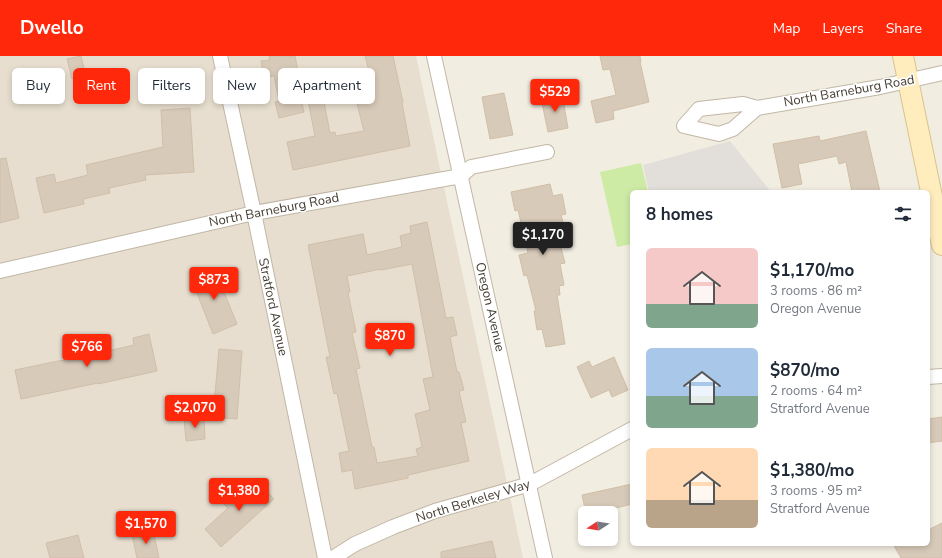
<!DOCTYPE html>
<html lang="en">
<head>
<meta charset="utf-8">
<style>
  :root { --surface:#fff; --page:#f2f2f3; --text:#1f2937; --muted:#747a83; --accent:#ff280b }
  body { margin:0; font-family:"Nunito Sans",sans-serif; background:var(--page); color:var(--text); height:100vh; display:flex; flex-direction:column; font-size:15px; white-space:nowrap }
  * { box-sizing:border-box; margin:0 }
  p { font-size:13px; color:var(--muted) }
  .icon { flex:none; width:22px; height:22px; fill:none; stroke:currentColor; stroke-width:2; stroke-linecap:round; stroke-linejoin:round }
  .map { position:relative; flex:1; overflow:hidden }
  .side { position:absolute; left:630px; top:134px; width:300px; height:356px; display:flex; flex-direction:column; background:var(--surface); border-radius:6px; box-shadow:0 2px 6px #0003 }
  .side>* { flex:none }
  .banner { position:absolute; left:12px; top:12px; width:380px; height:36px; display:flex; gap:8px }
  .needle { width:26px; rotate:258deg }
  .buttons { position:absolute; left:578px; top:450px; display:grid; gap:8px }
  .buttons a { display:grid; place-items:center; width:40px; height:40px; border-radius:6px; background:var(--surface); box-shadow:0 2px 6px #0003; font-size:20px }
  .price { position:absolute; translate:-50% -34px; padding:0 9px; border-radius:4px; background:var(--accent); color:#fff; font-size:13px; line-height:26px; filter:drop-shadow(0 1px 2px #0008) }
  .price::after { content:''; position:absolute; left:50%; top:24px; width:12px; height:9px; margin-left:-6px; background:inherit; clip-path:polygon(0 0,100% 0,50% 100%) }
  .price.selected { background:#222; color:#fff }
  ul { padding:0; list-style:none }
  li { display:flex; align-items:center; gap:12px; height:100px; padding:0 16px }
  li span { display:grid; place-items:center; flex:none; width:112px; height:80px; border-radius:6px; color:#555 }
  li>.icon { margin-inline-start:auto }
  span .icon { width:48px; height:48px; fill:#fffc; stroke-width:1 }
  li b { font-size:17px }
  h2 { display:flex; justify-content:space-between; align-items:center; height:48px; padding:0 16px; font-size:17px }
  .pill { padding:0 14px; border-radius:6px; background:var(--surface); box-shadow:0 2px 6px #0003; font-size:14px; line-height:36px }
  .pill.selected { background:var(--accent); color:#fff }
  header { display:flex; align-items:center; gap:24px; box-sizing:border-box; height:56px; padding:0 20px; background:var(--accent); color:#fff }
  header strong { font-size:19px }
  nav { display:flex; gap:22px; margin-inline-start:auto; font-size:14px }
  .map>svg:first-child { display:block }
  .residential { fill:#e7decf }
  .green { fill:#ceeba5 }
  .parking { fill:#e2dfda }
  .building { fill:#d8cab9; stroke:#d0bfa8; fill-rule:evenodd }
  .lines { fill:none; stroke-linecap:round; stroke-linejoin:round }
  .street-casing { stroke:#c1b7a6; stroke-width:16 }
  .secondary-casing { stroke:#d9c38e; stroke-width:22 }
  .street { stroke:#fff; stroke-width:14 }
  .secondary { stroke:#ffedbe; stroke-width:20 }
  .labels { text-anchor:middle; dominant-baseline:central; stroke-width:3; stroke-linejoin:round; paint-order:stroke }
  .street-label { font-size:13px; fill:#443c32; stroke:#fff }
</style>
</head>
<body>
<header>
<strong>Dwello</strong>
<nav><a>Map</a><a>Layers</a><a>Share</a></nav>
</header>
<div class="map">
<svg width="942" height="502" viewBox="0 0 942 502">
  <rect width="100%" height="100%" fill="#f2ede1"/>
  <path class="residential" d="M0,0H416L523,502H0Z"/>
  <path class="green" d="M641,107L648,136H632V188L617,191L600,116Z"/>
  <path class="parking" d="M730,85L771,136H649L643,109Z"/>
  <path class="building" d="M81,0L86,20L72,23L67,3Z
    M269,0H295L298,15L295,16L304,56L279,62L275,46L279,45L274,20L264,22L261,5L270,4Z
    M365,0H393L403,46L402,47L410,90L293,114L287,86L315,80L308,44L323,41L330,77L335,76L336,80L364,75L353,32L372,27Z
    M600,0H640L641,6H640L649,46L613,55L614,63L596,67L591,45L616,39L610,13L603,14Z
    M504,37L513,79L490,83L482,41Z
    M562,38L568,72L548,76L541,42Z
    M190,52L194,116L145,119L146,124L109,132L110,137L83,143L84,148L44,157L36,122L54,118L56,127L88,119L86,109L163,91L161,54Z
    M866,75L880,136H852L846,106L839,108L837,100L798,108L802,128L782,132L773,88L819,80L820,85Z
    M6,102L19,162L0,167V103Z
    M550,128L553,140L562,138L566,158L561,159L564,170L556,172L565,207L560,208L564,229L559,230L560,239H557L565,288L546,291L542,273L537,274L534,255H536L527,219L524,220L519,199L528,197L518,154L515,155L511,136Z
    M427,166L446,262L453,261L457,279L450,281L457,316H459L464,334L459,335L466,366L461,367L469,405L408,419V422L355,433L352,414L342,416L339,397L349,395L337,337L334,338L326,301H330L308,189L363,178L367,199L402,191L400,180L411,177L410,170ZM412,208L433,321L423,323L430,354L415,358L422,391L416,393L418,400L377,407L374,391H372L356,313L360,312L352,277L356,276L348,237L350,236L347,220L381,213V214Z
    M214,212L237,268L213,278L191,222Z
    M149,278L157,315L98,328V327L21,343L15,314L68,303L65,286L82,282L86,300L134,289L133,282Z
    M219,293L242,295L237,363L213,361Z
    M614,301L628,334L612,341L609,334L591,342L577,311L589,305L592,311Z
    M204,361L205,383L186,385L184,362Z
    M942,361V385L928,387V363Z
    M256,424L274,443L221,491L205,473L228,452L221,445L233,434L239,440Z
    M632,428V448L608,454L609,457H586L582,439Z
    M942,467V502H901L893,488H928V474Z
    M153,474L159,502H137L132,479Z
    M78,479L84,502H50L46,487Z
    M492,485L496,502H441V496Z"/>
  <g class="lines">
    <defs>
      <path id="street" d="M220,0L254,157L325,502
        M434,0L545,502
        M684,70L699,53L743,48L757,52L880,31L942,17
        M684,70L719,78L733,73L757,52
        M0,215L254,157L461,120L471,111L547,96
        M928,321L942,320
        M333,502L355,488L393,471L435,455L530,428L632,373"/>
      <path id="secondary" d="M903,0L942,189"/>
    </defs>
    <use href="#street" class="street-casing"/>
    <use href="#secondary" class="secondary-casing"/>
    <use href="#street" class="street"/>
    <use href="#secondary" class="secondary"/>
  </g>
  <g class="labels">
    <g class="street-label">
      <text transform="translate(849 35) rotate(-10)">North Barneburg Road</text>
      <text transform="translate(274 154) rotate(-11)">North Barneburg Road</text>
      <text transform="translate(273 251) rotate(78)">Stratford Avenue</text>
      <text transform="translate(490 251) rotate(77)">Oregon Avenue</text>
      <text transform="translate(473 445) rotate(-17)">North Berkeley Way</text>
    </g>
  </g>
</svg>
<div class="buttons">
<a><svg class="needle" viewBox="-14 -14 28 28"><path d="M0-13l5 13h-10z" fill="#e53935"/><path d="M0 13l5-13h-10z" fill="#747a83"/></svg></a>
</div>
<b class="price" style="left:555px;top:57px">$529</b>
<b class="price selected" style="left:543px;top:200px">$1,170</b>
<b class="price" style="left:214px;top:245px">$873</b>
<b class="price" style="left:390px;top:301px">$870</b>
<b class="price" style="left:87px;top:312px">$766</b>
<b class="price" style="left:195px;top:373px">$2,070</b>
<b class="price" style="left:239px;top:456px">$1,380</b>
<b class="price" style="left:146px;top:489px">$1,570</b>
<div class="banner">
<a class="pill">Buy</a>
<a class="pill selected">Rent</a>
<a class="pill">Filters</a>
<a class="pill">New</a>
<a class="pill">Apartment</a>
</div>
<section class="side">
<h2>8 homes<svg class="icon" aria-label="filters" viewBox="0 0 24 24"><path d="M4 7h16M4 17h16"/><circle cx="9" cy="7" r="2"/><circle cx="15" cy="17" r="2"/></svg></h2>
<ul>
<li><span style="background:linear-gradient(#f6c9c9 70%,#7fa58c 0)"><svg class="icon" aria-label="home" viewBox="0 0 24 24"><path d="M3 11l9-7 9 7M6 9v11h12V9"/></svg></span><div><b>$1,170/mo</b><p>3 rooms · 86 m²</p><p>Oregon Avenue</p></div></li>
<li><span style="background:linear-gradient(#a9c7e8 60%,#7fa58c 0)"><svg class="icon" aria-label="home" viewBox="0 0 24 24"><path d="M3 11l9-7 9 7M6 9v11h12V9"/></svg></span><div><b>$870/mo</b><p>2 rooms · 64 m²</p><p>Stratford Avenue</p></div></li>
<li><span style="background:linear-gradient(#ffd9b3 65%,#b9a48a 0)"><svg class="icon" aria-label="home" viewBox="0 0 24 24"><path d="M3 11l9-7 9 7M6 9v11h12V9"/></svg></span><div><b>$1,380/mo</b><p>3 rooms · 95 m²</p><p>Stratford Avenue</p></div></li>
</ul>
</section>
</div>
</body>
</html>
